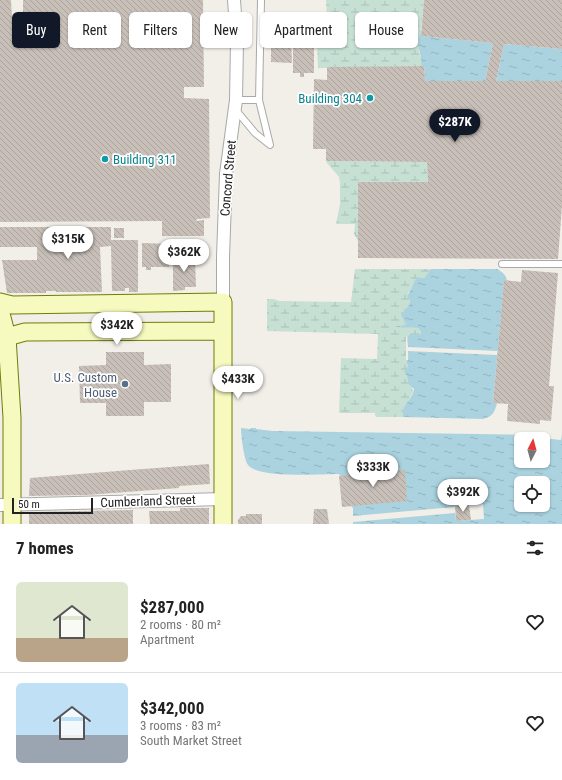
<!DOCTYPE html>
<html lang="en">
<head>
<meta charset="utf-8">
<style>
  :root { --surface:#fff; --page:#f2f2f2; --text:#222; --muted:#767676; --line:#e0e0e0; --accent:#111827 }
  body { margin:0; font-family:"Roboto Condensed",sans-serif; background:var(--page); color:var(--text); height:100vh; display:flex; flex-direction:column; font-size:15px; white-space:nowrap }
  * { box-sizing:border-box; margin:0 }
  p { font-size:13px; color:var(--muted) }
  .icon { flex:none; width:22px; height:22px; fill:none; stroke:currentColor; stroke-width:2; stroke-linecap:round; stroke-linejoin:round }
  .map { position:relative; height:524px; overflow:hidden }
  .drawer { display:flex; flex-direction:column; background:var(--surface); flex:1 }
  .drawer>* { flex:none }
  .hud { position:absolute; left:12px; top:12px; width:538px; height:36px; display:flex; gap:8px }
  .needle { width:26px; rotate:6deg }
  .controls { position:absolute; left:514px; top:432px; display:grid; gap:8px }
  .controls a { display:grid; place-items:center; width:36px; height:36px; border-radius:6px; background:var(--surface); box-shadow:0 1px 3px #0004; font-size:20px }
  .scale { position:absolute; left:12px; bottom:10px; width:81px; box-sizing:border-box; padding-left:4px; border:2px solid #222; border-top:0; font-size:11px; line-height:14px; white-space:nowrap; color:#222; -webkit-text-stroke:3px #fff; paint-order:stroke }
  .price { position:absolute; translate:-50% -34px; padding:0 9px; border-radius:14px; background:#fff; color:#222; font-size:13px; line-height:26px; filter:drop-shadow(0 1px 2px #0008) }
  .price::after { content:''; position:absolute; left:50%; top:24px; width:12px; height:9px; margin-left:-6px; background:inherit; clip-path:polygon(0 0,100% 0,50% 100%) }
  .price.current { background:var(--accent); color:#fff }
  ul { padding:0; list-style:none }
  li { display:flex; align-items:center; gap:12px; height:100px; padding:0 16px }
  li+li { border-top:1px solid var(--line) }
  li span { display:grid; place-items:center; flex:none; width:112px; height:80px; border-radius:6px; color:#555 }
  li>.icon { margin-inline-start:auto }
  span .icon { width:48px; height:48px; fill:#fffc; stroke-width:1 }
  li b { font-size:17px }
  h2 { display:flex; justify-content:space-between; align-items:center; height:48px; padding:0 16px; font-size:17px }
  .tag { padding:0 14px; border-radius:6px; background:var(--surface); box-shadow:0 1px 3px #0004; font-size:14px; line-height:36px }
  .tag.current { background:var(--accent); color:#fff }
  .map>svg:first-child { display:block }
  .wetland { fill:url(#wetland-marsh) }
  .water { fill:url(#water-ripples); fill-rule:evenodd }
  .pier { fill:#f2efe9 }
  .building { fill:url(#building-back-hatch) }
  .lines { fill:none; stroke-linecap:round; stroke-linejoin:round }
  .lane-casing { stroke:#a9a9a9; stroke-width:8 }
  .street-casing { stroke:#a9a9a9; stroke-width:14 }
  .secondary-casing { stroke:#707d05; stroke-width:19 }
  .lane { stroke:#fff; stroke-width:6 }
  .street { stroke:#fff; stroke-width:12 }
  .secondary { stroke:#f7fabf; stroke-width:17 }
  .culture-dot { fill:#0f9aa8; stroke:#fff; stroke-width:1.5 }
  .service-dot { fill:#5c6f8a; stroke:#fff; stroke-width:1.5 }
  .labels { text-anchor:middle; dominant-baseline:central; stroke-width:3.5; stroke-linejoin:round; paint-order:stroke }
  .culture-label { font-size:13px; fill:#0d838f; stroke:#fff; text-anchor:end }
  .street-label { font-size:13px; fill:#222; stroke:#fff }
  .service-label { font-size:13px; fill:#4e5e75; stroke:#fff; text-anchor:end }
</style>
</head>
<body>
<div class="map">
<svg width="562" height="524" viewBox="0 0 562 524">
  <defs>
    <pattern id="wetland-marsh" width="20" height="14" patternUnits="userSpaceOnUse"><rect width="20" height="14" fill="#c6e0d4"/><path d="M1 5h8M5 5V1M11 12h8M15 12V8" fill="none" stroke="#aac0b6"/></pattern>
    <pattern id="water-ripples" width="26" height="14" patternUnits="userSpaceOnUse"><rect width="26" height="14" fill="#aad3df"/><path d="M2 4q2-2 4 0t4 0M15 11q2-2 4 0t4 0" fill="none" stroke="#92b5bf"/></pattern>
    <pattern id="building-back-hatch" width="6" height="6" patternUnits="userSpaceOnUse"><rect width="6" height="6" fill="#c7bfb8"/><path d="M-1 5l2 2M0 0l6 6M5-1l2 2" fill="none" stroke="#aba49e"/></pattern>
  </defs>
  <rect width="100%" height="100%" fill="#f2efe9"/>
  <path class="wetland" d="M326,0H424L421,31L419,37V51L422,62L421,66L318,68L317,44L320,35L328,36Z
    M326,161L427,162L428,182H358V241L354,234L355,224H336L340,204V183L339,177L327,163Z
    M355,269H431L424,278H417C414,281 411,289 408,293C411,301 410,306 404,312V319L406,323L404,325L397,327L418,328L421,332V334H410C405,345 411,355 406,363L408,365C403,380 411,380 413,392L402,414L403,417H376L375,413H339L341,358L377,359L378,334L267,331V299H274L279,301L351,302Z"/>
  <path class="water" d="M421,31V36L493,43L485,81H425L424,66H421C423,52 414,48 421,31Z
    M504,44L562,49V81H496Z
    M431,269H497C502,272 506,274 507,281H504L493,403H497C495,412 492,417 483,419L403,417C399,407 413,400 414,389C405,383 410,378 404,372L406,370L408,365L406,363C412,355 403,342 410,334H421V332L418,328L394,327L404,325L406,324L401,315L409,305L410,300L407,297L415,280L417,278H424Z
    M241,428L250,429L251,428H256V429L273,431L540,435V438L561,440L562,434V524H353V508L351,506L359,501L339,474C320,474 259,479 248,465C244,460 241,435 241,428ZM521,439H543V461H521ZM521,483H543V505H521Z"/>
  <path class="pier" d="M406,337H407L408,347L498,351L497,355L408,351V360H406Z
    M483,504L484,519L456,521L455,513L353,522V516L454,507L455,506Z"/>
  <path class="building" d="M0,0H11L12,19H23V0H203L204,87H184V98L209,99L210,218L197,219L196,221L204,220V236H162V221L0,222Z
    M424,0H562V49L504,44L496,81H562V206L558,259L358,258V182H428L427,162L326,161V149H313L314,79L327,80V67L424,66L425,81H485L493,43L421,36Z
    M271,20H296V36H291L292,63L271,62Z
    M293,44H314V73H304V77H300V73H293Z
    M0,227H111V240H138V292H129V288H125V291H112L111,246L100,247L102,292H56V291H46V293H7L2,260H37V247H0Z
    M114,228H124V238H114Z
    M142,243L170,244L169,267H151V270H146V267H142Z
    M173,253H178V259H195L196,287H185V290L173,291Z
    M522,270L558,273L549,386H554L551,421L540,420V424L507,421L508,404L493,403L504,280L521,282Z
    M106,352H144V365L171,364V402H144V416H106V403H80L79,366L106,365Z
    M209,464L210,484L179,486V488L87,495L29,496L30,478L130,470Z
    M405,470L407,501L342,507L339,476Z
    M469,505L471,520L456,521L455,506Z
    M180,508H209V524H150L149,511H180Z
    M314,509H327L329,524H313Z
    M133,510V524H29V512Z
    M246,514H262V524H238V520L241,516H246Z"/>
  <g class="lines">
    <defs>
      <path id="lane" d="M259,100L261,0
        M235,109L255,133L270,145L259,100H236
        M502,264H562"/>
      <path id="street" d="M223,302V257L226,174L236,100L237,41L234,0
        M0,505L223,499"/>
      <path id="secondary" d="M0,302L12,305L223,302V524
        M0,310L7,337L12,418V524
        M0,337H7L25,332L223,331"/>
    </defs>
    <use href="#lane" class="lane-casing"/>
    <use href="#street" class="street-casing"/>
    <use href="#secondary" class="secondary-casing"/>
    <use href="#lane" class="lane"/>
    <use href="#street" class="street"/>
    <use href="#secondary" class="secondary"/>
  </g>
  <g class="culture-dot">
    <circle cx="370" cy="98" r="4"/>
    <circle cx="105" cy="159" r="4"/>
  </g>
  <circle class="service-dot" cx="125" cy="384" r="4"/>
  <g class="labels">
    <g class="culture-label">
      <text x="362" y="98">Building 304</text>
      <text x="113" y="159" text-anchor="start">Building 311</text>
    </g>
    <g class="street-label">
      <text transform="translate(228 178) rotate(-85)">Concord Street</text>
      <text transform="translate(148 501) rotate(-2)">Cumberland Street</text>
    </g>
    <g class="service-label">
      <text x="117" y="377">U.S. Custom<tspan x="117" dy="15">House</tspan></text>
    </g>
  </g>
</svg>
<div class="controls">
<a><svg class="needle" viewBox="-14 -14 28 28"><path d="M0-13l5 13h-10z" fill="#e53935"/><path d="M0 13l5-13h-10z" fill="#767676"/></svg></a>
<a><svg class="icon" aria-label="locate" viewBox="0 0 24 24"><circle cx="12" cy="12" r="6"/><path d="M12 2v4M12 18v4M2 12h4M18 12h4"/></svg></a>
</div>
<div class="scale">50 m</div>
<b class="price current" style="left:455px;top:143px">$287K</b>
<b class="price" style="left:68px;top:260px">$315K</b>
<b class="price" style="left:184px;top:273px">$362K</b>
<b class="price" style="left:117px;top:346px">$342K</b>
<b class="price" style="left:238px;top:400px">$433K</b>
<b class="price" style="left:373px;top:488px">$333K</b>
<b class="price" style="left:463px;top:513px">$392K</b>
<div class="hud">
<a class="tag current">Buy</a>
<a class="tag">Rent</a>
<a class="tag">Filters</a>
<a class="tag">New</a>
<a class="tag">Apartment</a>
<a class="tag">House</a>
</div>
</div>
<section class="drawer">
<h2>7 homes<svg class="icon" aria-label="filters" viewBox="0 0 24 24"><path d="M4 7h16M4 17h16"/><circle cx="9" cy="7" r="2"/><circle cx="15" cy="17" r="2"/></svg></h2>
<ul>
<li><span style="background:linear-gradient(#dfe7d0 70%,#b9a48a 0)"><svg class="icon" aria-label="home" viewBox="0 0 24 24"><path d="M3 11l9-7 9 7M6 9v11h12V9"/></svg></span><div><b>$287,000</b><p>2 rooms · 80 m²</p><p>Apartment</p></div><svg class="icon" aria-label="heart" viewBox="0 0 24 24"><path d="M12 20l-8-8c-3-5 5-10 8-4 3-6 11-1 8 4z"/></svg></li>
<li><span style="background:linear-gradient(#bfe0f5 65%,#9aa5b1 0)"><svg class="icon" aria-label="home" viewBox="0 0 24 24"><path d="M3 11l9-7 9 7M6 9v11h12V9"/></svg></span><div><b>$342,000</b><p>3 rooms · 83 m²</p><p>South Market Street</p></div><svg class="icon" aria-label="heart" viewBox="0 0 24 24"><path d="M12 20l-8-8c-3-5 5-10 8-4 3-6 11-1 8 4z"/></svg></li>
</ul>
</section>
</body>
</html>
